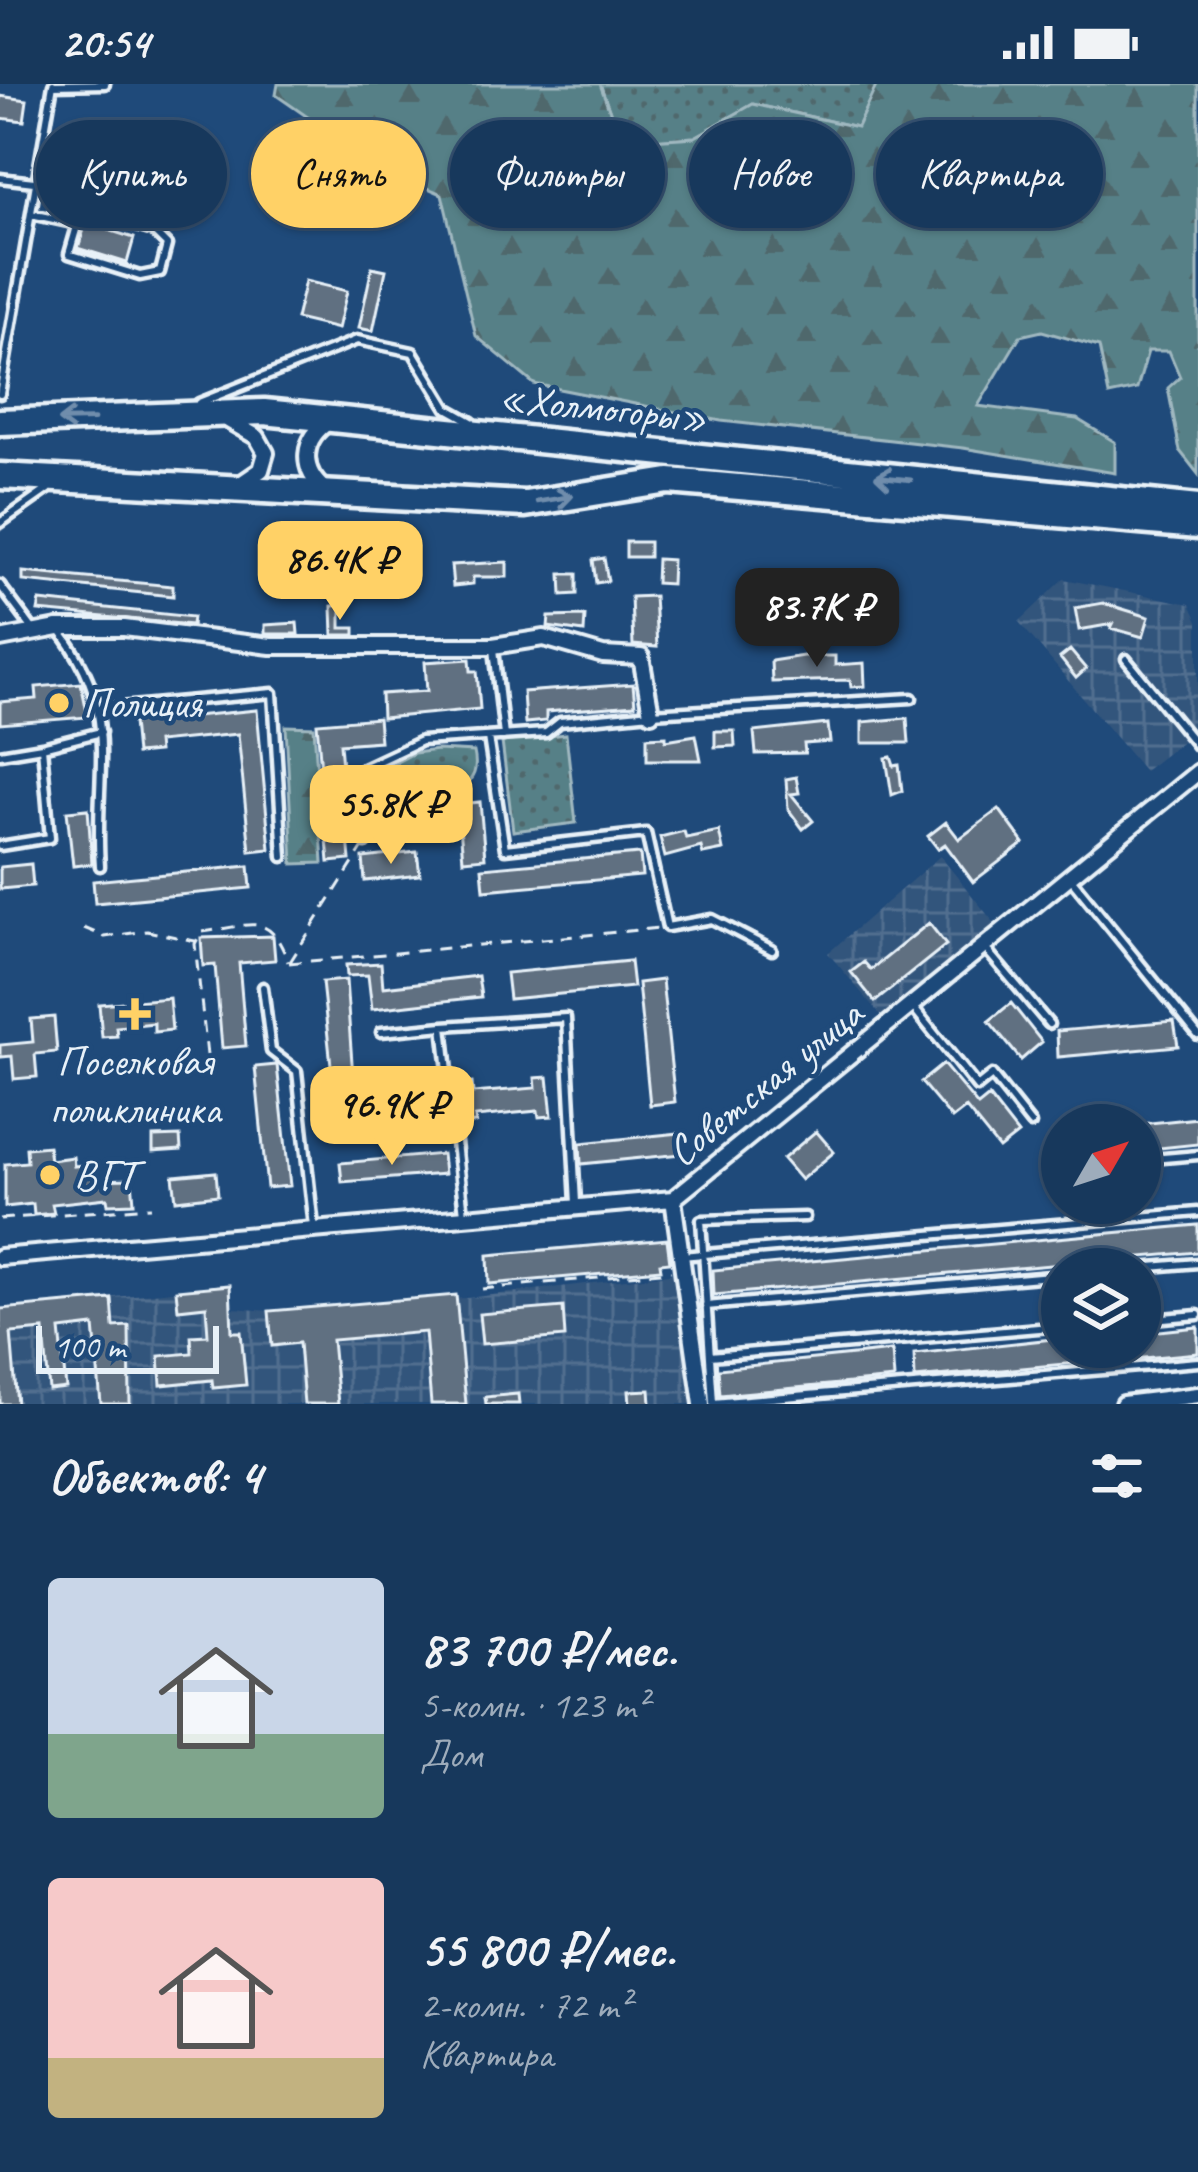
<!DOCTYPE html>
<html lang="ru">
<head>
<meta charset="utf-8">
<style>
  :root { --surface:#17385c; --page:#203f62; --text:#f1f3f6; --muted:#9eacbb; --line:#365272; --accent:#ffd166 }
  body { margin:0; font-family:Caveat,sans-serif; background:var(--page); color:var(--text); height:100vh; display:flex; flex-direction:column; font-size:45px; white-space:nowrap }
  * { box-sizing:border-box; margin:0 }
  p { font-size:39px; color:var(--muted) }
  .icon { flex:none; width:66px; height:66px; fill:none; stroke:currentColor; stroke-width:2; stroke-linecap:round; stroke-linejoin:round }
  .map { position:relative; height:1320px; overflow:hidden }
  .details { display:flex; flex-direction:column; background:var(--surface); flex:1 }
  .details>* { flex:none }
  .guide { position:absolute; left:36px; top:36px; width:1128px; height:108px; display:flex; gap:24px }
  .needle { width:78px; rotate:51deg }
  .tools { position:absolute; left:1041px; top:1020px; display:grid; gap:24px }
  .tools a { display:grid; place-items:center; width:120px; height:120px; border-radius:50%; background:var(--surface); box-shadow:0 3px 9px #0004,0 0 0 3px var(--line); font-size:60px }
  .scale { position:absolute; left:36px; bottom:30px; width:183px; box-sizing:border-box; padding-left:12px; border:6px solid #e8f1f8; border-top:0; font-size:33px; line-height:42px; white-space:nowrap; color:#e8f1f8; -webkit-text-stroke:9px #1f4a7a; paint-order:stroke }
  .price { position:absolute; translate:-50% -102px; padding:0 27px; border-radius:24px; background:var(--accent); color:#111; font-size:39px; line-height:78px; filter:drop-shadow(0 3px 6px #0008) }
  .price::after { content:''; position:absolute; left:50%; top:72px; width:36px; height:27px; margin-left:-18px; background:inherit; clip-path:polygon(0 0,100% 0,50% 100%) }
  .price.active { background:#222; color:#fff }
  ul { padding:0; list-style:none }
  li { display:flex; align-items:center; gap:36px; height:300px; padding:0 48px }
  li span { display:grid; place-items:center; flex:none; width:336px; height:240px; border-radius:12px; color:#555 }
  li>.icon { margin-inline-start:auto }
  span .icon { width:144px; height:144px; fill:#fffc; stroke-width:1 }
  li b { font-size:51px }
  h2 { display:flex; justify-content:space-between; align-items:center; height:144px; padding:0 48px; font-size:51px }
  .chip { padding:0 42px; border-radius:54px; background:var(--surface); box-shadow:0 3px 9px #0004,0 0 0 3px var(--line); font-size:42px; line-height:108px }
  .chip.active { background:var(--accent); color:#111 }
  .status { display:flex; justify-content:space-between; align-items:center; height:84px; padding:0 60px; background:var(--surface); direction:ltr }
  .status svg { height:33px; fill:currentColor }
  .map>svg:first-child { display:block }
  .industrial { fill:url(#industrial-grid) }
  .grass { fill:url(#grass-dots); stroke:#a0b8c0; stroke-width:3 }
  .forest { fill:url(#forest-firs); stroke:#a0b8c0; stroke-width:3 }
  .building { fill:#617081; stroke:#e8f1f8; stroke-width:3 }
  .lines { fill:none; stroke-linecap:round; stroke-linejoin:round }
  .lane-casing { stroke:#e8f1f8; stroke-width:15 }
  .street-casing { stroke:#e8f1f8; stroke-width:22 }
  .highway-casing { stroke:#e8f1f8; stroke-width:33 }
  .path { stroke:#e8f1f8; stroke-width:3; stroke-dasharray:12 9; stroke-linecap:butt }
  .lane { stroke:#1f4a7a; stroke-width:6 }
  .street { stroke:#1f4a7a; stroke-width:14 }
  .highway { stroke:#1f4a7a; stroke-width:24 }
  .oneway { stroke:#6f8dac }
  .poi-dot { fill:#ffd166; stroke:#1f4a7a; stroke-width:4.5 }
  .labels { text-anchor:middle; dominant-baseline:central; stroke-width:9; stroke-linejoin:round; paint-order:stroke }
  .street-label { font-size:42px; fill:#e8f1f8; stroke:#1f4a7a }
  .poi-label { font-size:42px; fill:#e8f1f8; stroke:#1f4a7a; text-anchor:start }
</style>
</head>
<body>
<div class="status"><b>20:54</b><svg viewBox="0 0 49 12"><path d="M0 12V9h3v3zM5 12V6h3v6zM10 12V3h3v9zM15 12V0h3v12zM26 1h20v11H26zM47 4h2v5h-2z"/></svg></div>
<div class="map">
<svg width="1198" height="1320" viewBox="0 0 1198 1320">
  <defs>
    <pattern id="industrial-grid" width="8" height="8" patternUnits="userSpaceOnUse" patternTransform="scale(3)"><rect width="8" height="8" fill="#33557c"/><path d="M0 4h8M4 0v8" fill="none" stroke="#516e8f"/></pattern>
    <pattern id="grass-dots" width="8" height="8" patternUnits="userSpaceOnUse" patternTransform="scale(3)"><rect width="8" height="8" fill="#578087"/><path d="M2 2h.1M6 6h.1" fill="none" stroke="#4f676c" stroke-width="1.8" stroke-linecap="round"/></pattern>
    <pattern id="forest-firs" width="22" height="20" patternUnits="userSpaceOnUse" patternTransform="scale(3)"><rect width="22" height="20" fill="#578087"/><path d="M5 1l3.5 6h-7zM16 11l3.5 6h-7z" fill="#4f676c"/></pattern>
  </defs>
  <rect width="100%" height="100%" fill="#1f4a7a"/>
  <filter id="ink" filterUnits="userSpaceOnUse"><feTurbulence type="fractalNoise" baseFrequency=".00833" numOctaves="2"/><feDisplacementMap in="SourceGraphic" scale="24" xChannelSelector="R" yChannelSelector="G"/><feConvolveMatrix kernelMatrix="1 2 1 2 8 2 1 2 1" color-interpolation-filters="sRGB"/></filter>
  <g filter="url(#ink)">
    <path class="industrial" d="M1064,495L1190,520L1198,537V645L1144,687L1019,538Z
      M940,772L996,841L882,933L828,869Z
      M677,1189L692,1320H0V1225L230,1201L233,1224L269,1227L467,1214Z"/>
    <path class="grass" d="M600,0H877L857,43L753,20L695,53L621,58Z
      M566,650L576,739L513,747L502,658Z
      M437,666L474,668C478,686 474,693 462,706L419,701L410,709L406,754L376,759L370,692L414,669Z"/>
    <path class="forest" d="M278,0H600L621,58L695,53L753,20L857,43L877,0H1198V390L1180,367L1168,304L1180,293L1169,267H1148L1137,305L1109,311L1099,263L1042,247L1020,252L978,322L1077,335L1115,358V389L963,364L721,337L534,300L476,252L442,110L381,84L276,11Z
      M286,642L314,643L323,779L293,780Z"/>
    <path class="building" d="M0,12L27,16L24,37L0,34Z
      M86,139L134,154L127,179L78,164Z
      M372,183L386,186L373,247L359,244Z
      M305,197L347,207L338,245L296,235Z
      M626,458H649V473H626Z
      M604,474L608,497L596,499L593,476Z
      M657,475L672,476L671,500L656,499Z
      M507,478V493H473V500L453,502L451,481Z
      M360,480L361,505L338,506L337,481Z
      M23,488L173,502V512L23,497Z
      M561,490H577V510L562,511Z
      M654,512L657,563L633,561L631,513Z
      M40,517L193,533L192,541L38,527Z
      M1103,519L1149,533L1143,553L1111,544L1113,540L1079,546L1075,524Z
      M341,521V544H355V551H333L332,522Z
      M585,532L584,548L548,543L549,533Z
      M297,539L298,550H265V541Z
      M1070,566L1086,585L1076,594L1060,574Z
      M803,572H835V581L864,579L865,602L851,603L850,596L772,598L771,577Z
      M470,575L471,587H477L480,625L382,634L381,610L427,607L425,578Z
      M81,599L88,633L0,640V618L37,615L36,603Z
      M633,600L635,621L546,628V637L525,639L523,608Z
      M257,626L270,765L250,767L238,650L157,658L158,668L136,670L133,638Z
      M378,634L380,657L340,660L350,776L329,778L317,639Z
      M907,634L909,659H862V638Z
      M828,640L830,658L804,660L805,669L756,670L754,648Z
      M715,647H734L735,662L715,663Z
      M696,651L701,676H647V653L666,652V656Z
      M891,673L894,682L899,681L902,707L892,711L886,674Z
      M796,693L799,709L791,710L813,737L803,745L788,725L786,695Z
      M480,718L485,774L463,776L458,720Z
      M88,725L92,780L73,782L67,727Z
      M999,725L1024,759L973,798L945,760L938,765L928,752L946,738L959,755Z
      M684,747L686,754L719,747L723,766L703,770L701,763L665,773L660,753Z
      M417,768L420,791L365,797L363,774Z
      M640,770L642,792L484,806L482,784Z
      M31,780L33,802L0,805V783Z
      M249,782L251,804L95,819L93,797Z
      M929,839L946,861L875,918L851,888L864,878L871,886Z
      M273,852L275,876L239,879L246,962L222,964L215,881L203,882L201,854Z
      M630,877L633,903L509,915L506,889Z
      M381,879L383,903L478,892L481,913L372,925L368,891L347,892L346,881Z
      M346,896L356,1034L337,1036L322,898Z
      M662,896L675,1018L650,1021L638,899Z
      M169,914L172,946L154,948V939L116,943L117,952L102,953L99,920Z
      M1011,919L1042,958L1021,976L989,937Z
      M54,933L57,968L35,970L37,993L14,995L12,972L0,973V961L33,958L31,935Z
      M1174,937L1178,962L1058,973L1057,947Z
      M943,980L978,1022L989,1013L1018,1050L999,1065L966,1024L952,1035L921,998Z
      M277,981L290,1102L267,1104L255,983Z
      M548,993L552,1032L539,1033L538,1027L475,1033L476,1039L464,1040L460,1000L472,999L473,1009L536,1004L535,994Z
      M1198,1034V1060L1140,1066V1040Z
      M816,1047L834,1068L801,1096L783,1075Z
      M680,1049L682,1070L581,1080L580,1059Z
      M180,1052L181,1066L153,1068V1053Z
      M48,1062L50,1076L73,1073L74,1082L92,1080L93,1096L132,1095L134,1119L108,1120L107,1114L52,1120L54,1129L34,1131L33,1120L5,1123V1080L27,1078L26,1064Z
      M442,1070L444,1090L342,1098L340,1079Z
      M216,1088L218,1111L176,1116L173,1092Z
      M1198,1141V1168L714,1211L713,1186Z
      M667,1155L670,1178L660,1179L661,1185L489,1200L488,1171Z
      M230,1201L232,1248H241L246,1301L213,1304L212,1296L161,1301L159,1272L192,1269L191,1252L208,1251L206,1222L178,1225L176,1206Z
      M456,1211L466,1320H431L425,1248L332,1256L338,1320H304L299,1259L272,1262L269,1227Z
      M112,1215L114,1243L129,1242L130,1320H101L94,1242L60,1246L66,1304L49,1306L44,1246L11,1249L17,1320H0V1225Z
      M563,1223L565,1253L482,1260L479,1230Z
      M1198,1243V1269L1101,1278V1263H1140V1249Z
      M1062,1254V1263H1074L1076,1279L915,1294L914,1270Z
      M892,1267L894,1295L720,1311L718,1285Z
      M650,1306L651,1320H630L629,1307Z
      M518,1310L519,1320H486L485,1313Z"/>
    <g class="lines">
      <defs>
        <path id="lane" d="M53,1L105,0
          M0,94L34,98
          M82,125L153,147L167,161L160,188L140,192L69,170Z
          M31,130L77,140
          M0,310L53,0
          M199,319L357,256L413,268L447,324L472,338
          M0,439L51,403
          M0,501L32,544
          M59,546C123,626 93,689 100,782
          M494,565L504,652
          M1126,575L1198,663
          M99,625L273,609L283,773
          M488,653L505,765L646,749L667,843L712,835L772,866
          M42,663L101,648
          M0,670L42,663L50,754L0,762
          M366,759L361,685L421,657L546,649L560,638L651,629L912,614
          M1072,796L1198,951
          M984,863L1049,940
          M263,903L271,967L297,987L314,1143
          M912,922L977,1003L992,991L1031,1040
          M443,942L566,934L576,1119
          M381,948L443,942L464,1130
          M1140,1076L1198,1071
          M1090,1119V1137
          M805,1133L701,1136L713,1319L1198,1278
          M681,1172L1198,1128
          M1126,1185L1198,1179
          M706,1222L1062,1191
          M1140,1236L1198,1231
          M710,1272L1062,1242"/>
        <path id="street" d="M228,336L257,353L266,369L261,386L239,401
          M325,406C299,385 302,354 330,337
          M0,555L58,544H124L271,562H493L544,554L603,571L641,573L651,629
          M673,1115L702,1320
          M0,1173L673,1115L1198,688
          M1123,1320L1198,1311"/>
        <path id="highway" d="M0,338L264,328L1198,424
          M0,392L525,420L669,397L1198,442"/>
      </defs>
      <use href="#lane" class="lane-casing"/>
      <use href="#street" class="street-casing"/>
      <use href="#highway" class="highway-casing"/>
      <path class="path" d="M84,844L105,853L147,847L195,857
        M290,878L362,765
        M289,879L660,844
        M207,971L195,860L201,848C250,843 269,824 288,878
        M0,1135L151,1123
        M482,1205L671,1187"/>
      <use href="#lane" class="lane"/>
      <use href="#street" class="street"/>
      <use href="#highway" class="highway"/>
    </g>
    <defs><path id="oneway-shaft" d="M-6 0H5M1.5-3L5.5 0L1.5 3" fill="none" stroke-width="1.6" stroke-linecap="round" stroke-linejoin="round" transform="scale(3)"/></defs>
    <g class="oneway">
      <use href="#oneway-shaft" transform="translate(76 336) rotate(179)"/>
      <use href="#oneway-shaft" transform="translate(893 394) rotate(-174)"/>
      <use href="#oneway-shaft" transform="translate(555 415) rotate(-9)"/>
    </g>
  </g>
  <g class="poi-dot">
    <circle cx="59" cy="619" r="12"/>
    <path d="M129 912h12v12h12v12h-12v12h-12v-12h-12v-12h12z"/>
    <circle cx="50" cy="1091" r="12"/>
  </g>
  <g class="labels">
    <g class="street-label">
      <text transform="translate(603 324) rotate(6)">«Холмогоры»</text>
      <text transform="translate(765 999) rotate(-39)">Советская улица</text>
    </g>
    <g class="poi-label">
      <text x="83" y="619">Полиция</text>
      <text x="135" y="977" text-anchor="middle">Поселковая<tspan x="135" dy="48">поликлиника</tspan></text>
      <text x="74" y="1091">ВГТ</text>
    </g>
  </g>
</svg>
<div class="tools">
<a><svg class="needle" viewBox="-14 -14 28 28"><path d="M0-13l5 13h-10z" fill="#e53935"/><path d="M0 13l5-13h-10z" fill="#9eacbb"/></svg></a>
<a><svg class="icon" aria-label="layers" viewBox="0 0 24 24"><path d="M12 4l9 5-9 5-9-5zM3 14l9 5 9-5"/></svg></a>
</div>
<div class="scale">100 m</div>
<b class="price" style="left:340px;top:539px">86.4K ₽</b>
<b class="price active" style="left:817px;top:586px">83.7K ₽</b>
<b class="price" style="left:391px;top:783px">55.8K ₽</b>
<b class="price" style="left:392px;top:1084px">96.9K ₽</b>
<div class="guide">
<a class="chip">Купить</a>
<a class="chip active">Снять</a>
<a class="chip">Фильтры</a>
<a class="chip">Новое</a>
<a class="chip">Квартира</a>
</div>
</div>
<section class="details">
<h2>Объектов: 4<svg class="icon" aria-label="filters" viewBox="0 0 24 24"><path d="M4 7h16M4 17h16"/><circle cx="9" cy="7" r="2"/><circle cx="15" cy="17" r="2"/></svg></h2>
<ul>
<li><span style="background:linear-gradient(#c9d6e8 65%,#7fa58c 0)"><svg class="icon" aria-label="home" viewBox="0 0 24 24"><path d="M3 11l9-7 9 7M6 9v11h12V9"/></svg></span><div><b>83 700 ₽/мес.</b><p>5-комн. · 123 m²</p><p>Дом</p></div></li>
<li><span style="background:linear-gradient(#f6c9c9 75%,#c2b280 0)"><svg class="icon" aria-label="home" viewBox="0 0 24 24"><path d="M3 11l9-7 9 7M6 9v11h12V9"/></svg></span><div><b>55 800 ₽/мес.</b><p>2-комн. · 72 m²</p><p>Квартира</p></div></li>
</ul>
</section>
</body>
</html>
